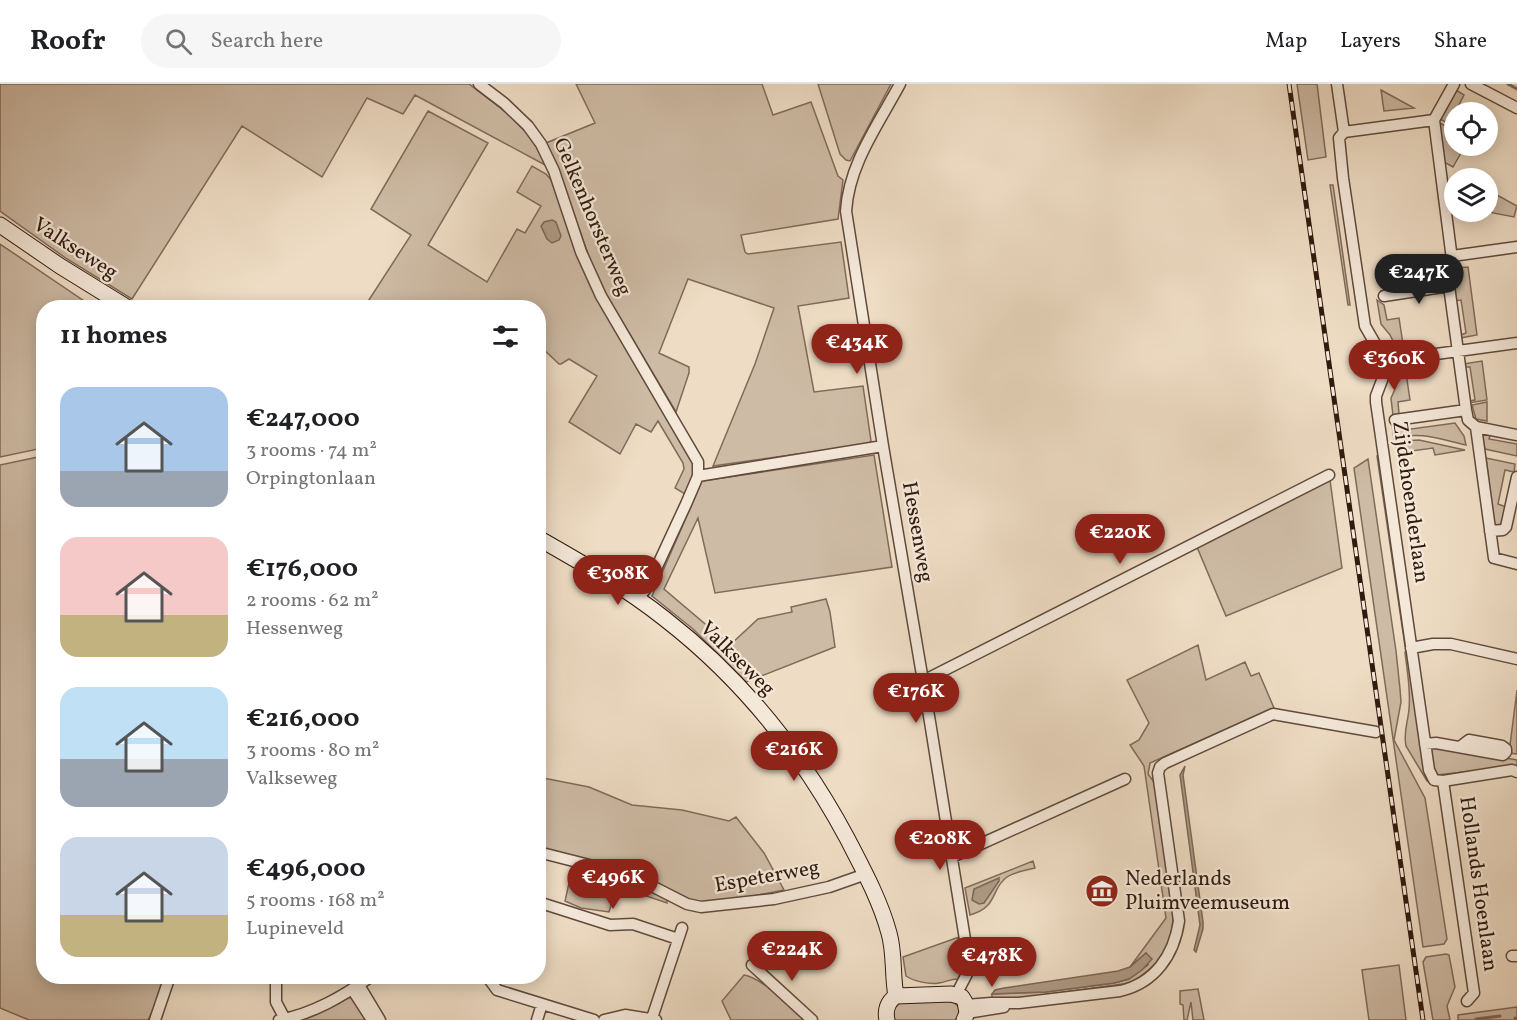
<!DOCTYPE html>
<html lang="en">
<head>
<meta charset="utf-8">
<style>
  :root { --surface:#fff; --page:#f6f6f6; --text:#202124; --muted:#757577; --line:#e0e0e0; --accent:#8f2418 }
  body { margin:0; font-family:Vollkorn,serif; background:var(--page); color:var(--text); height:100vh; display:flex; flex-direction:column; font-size:22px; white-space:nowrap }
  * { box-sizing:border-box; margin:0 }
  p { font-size:20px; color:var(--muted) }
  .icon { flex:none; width:33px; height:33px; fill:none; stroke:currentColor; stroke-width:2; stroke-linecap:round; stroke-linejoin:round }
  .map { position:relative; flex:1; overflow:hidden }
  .panel { position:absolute; left:36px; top:216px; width:510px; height:684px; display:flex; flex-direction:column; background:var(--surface); border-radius:24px; box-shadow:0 3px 15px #0003 }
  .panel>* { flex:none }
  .tools { position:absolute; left:1444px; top:18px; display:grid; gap:12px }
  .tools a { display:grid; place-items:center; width:54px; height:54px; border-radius:50%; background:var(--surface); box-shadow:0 3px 15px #0003; font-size:30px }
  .price { position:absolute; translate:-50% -51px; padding:0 14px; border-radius:21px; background:var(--accent); color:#fff; font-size:20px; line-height:39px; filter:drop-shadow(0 2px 3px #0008) }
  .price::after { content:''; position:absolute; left:50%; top:36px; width:18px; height:14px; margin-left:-9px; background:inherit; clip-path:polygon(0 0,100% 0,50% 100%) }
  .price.selected { background:#222; color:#fff }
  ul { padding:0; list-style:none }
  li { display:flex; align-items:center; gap:18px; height:150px; padding:0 24px }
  li span { display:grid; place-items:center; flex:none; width:168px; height:120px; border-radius:18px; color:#555 }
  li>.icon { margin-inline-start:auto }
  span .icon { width:72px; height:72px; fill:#fffc; stroke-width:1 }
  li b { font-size:26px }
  h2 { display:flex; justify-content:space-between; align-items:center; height:72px; padding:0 24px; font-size:26px }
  header { display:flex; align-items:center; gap:36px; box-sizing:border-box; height:84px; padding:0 30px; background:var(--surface); border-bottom:2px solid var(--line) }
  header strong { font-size:28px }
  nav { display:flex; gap:33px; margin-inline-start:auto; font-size:21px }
  .search { width:420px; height:54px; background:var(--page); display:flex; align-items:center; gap:15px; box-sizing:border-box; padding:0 21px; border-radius:33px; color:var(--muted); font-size:22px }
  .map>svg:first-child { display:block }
  .green { fill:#cebba5; stroke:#806a5a; stroke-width:1.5 }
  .water { fill:#ae9a86; stroke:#7c6756; stroke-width:1.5 }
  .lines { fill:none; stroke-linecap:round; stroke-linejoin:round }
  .stream { stroke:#7c6756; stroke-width:3 }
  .street-casing { stroke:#604a3c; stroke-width:13 }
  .secondary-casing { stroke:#311a0e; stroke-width:17 }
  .street { stroke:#f4e8d9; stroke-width:10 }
  .secondary { stroke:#f4e8d9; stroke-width:15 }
  .rail-casing { stroke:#311a0e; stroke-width:5 }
  .rail { stroke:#f4e8d9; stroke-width:3; stroke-dasharray:9; stroke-linecap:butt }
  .labels { text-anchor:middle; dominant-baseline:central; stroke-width:4.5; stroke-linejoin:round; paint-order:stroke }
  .street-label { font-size:21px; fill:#311a0e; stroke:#f4e8d9 }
  .poi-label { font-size:21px; fill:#311a0e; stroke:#f4e8d9; text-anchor:start }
</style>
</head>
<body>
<header>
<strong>Roofr</strong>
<div class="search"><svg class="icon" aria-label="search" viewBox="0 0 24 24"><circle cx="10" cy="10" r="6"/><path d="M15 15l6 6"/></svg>Search here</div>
<nav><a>Map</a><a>Layers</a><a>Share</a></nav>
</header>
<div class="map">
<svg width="1517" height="936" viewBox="0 0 1517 936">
  <rect width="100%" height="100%" fill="#eedcc4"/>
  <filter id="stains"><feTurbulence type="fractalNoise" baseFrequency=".00333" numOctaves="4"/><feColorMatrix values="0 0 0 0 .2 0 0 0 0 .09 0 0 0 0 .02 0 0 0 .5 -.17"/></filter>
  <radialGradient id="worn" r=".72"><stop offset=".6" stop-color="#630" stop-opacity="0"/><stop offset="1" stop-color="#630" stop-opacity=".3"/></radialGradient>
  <path class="green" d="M0,0H469L511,32L539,62L547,82L415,11L403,30L367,14L322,93L242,42L132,215L67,175L0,127Z
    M576,0H762L773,31L811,18L838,92L843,96L838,135L741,151L745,168L748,170L841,158L849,214L798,222L814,308L863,302L871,357L868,360L713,382L755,280L774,224L688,195L659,269L689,283V289L676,328L603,205L593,184L556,79L546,59L595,39Z
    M818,0H891L850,77L846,76L840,70Z
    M1297,0H1317L1326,73L1308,76Z
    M1381,6L1414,24L1384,27Z
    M1456,6L1464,11L1449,40L1440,35Z
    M428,27L488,59L428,161L487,198L517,145L525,149L541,122L517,108L532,82L546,90L552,97L585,186L695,377L693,393L685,410L675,404L684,385L683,379L658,337L651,348L636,340L620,370L569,338L597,292L569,275L561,280H559L539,261L538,224L365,222L411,151L371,125Z
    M1438,38L1455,47V62H1465L1453,83L1442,77Z
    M1330,101H1333L1350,221H1348Z
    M1488,106L1517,122L1514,133L1488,128Z
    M0,160L93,223L44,224L43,364L0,373Z
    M1468,183L1477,251L1460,254V251L1466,249L1461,216L1454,217V196L1458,191V184Z
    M1377,216L1384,221L1387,236L1399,234L1403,260L1395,261L1390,251L1381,240Z
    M1482,277L1487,316L1469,319L1468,317L1475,316L1470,283H1464L1463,280Z
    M1406,289L1410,316L1398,318L1399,330L1393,332L1391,314L1396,303L1399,290Z
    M1487,318V337L1476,335L1472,321Z
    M1403,339L1404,346L1455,339L1464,352L1466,361C1443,356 1418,346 1394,355L1392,340Z
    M1491,348L1489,355L1517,360V372L1485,365L1482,352L1485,349Z
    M1419,356L1465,366L1435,371L1433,364L1397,369L1396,359L1404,357Z
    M1379,368L1407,561L1405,562L1377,372Z
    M874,371L892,483L715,509L698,434L664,505L730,561L758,535L792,528L791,523L826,515L830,528L835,563L746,598L693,545L652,512L702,397Z
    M43,372L44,892L167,893L159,914L148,936H29L0,924V381Z
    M1486,374L1515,380L1514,388L1505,386L1498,420L1506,423L1501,442L1494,440Z
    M1368,375L1396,567L1400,605L1401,618L1394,656L1425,714L1447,855L1444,860L1423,863L1354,384Z
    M1330,396L1342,484L1226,532L1197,463Z
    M1198,561L1206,596L1245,578L1251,592L1259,589L1274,624L1150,679L1148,690L1154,698L1173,829C1174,861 1157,884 1130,899L1014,915H992V910L1046,908L1114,899L1129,895L1148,881L1146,869L1130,883L1166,834L1144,682L1130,661L1139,656L1149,639L1127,596Z
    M1408,566L1425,692L1428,697H1427L1406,662C1403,648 1408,638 1409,625C1411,606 1407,587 1405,568Z
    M1517,606V670L1509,669Z
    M1438,662L1517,676V682L1437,691L1433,686L1430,665Z
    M538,693L589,703L632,721L682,726L729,737L736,733L764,769L784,806L710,820L693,817L642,792L611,781L539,765Z
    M1033,777L1035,784C1027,786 1014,788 1007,793C990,805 999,823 970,831L965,804Z
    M573,781L632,799L667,815V819L617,802L609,828L581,824L565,817Z
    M959,853L962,884L958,895C950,895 946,898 939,899C930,901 913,897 906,892L903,873Z
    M1446,870L1449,871L1455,903L1447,922L1450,936H1433L1423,878L1426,873Z
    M1399,881L1406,936H1369L1362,886Z
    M744,891C762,894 793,923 807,936H731L722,917Z
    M1198,905L1204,936H1193L1191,918L1187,936H1184L1183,921L1180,920V907Z
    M346,913L352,914L367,936H297L315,931Z
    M952,917L959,923V931L955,936H895L893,933L894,924L900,919Z
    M1517,923V936H1458V931Z"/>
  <path class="water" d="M552,136L556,138L561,152L559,156L552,159L547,155L541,142L544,138Z
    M1185,682L1183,691L1203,838V845L1196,868L1194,866L1200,841L1180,691Z
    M999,794V797L984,819L979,820L972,816L974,805Z
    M1146,869L1152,875L1142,886L1129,895L1114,899L1046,908L992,910L995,906L1004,904L1118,887L1130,883Z"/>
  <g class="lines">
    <path class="stream" d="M1508,0L1517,5
      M1515,934L1517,935
      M1476,935L1500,932"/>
    <defs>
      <path id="street" d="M479,0L504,19L528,42L541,60L554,87L581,168L601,212L698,378V392L686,420L648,502L638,515
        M900,0C878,41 849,80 846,127L883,362L930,638L968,874L969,886L956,911
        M1337,0L1344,48L1339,54L1343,94L1365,242L1385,277L1384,291L1376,312V318L1429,686L1434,696L1443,697L1474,909L1467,917
        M1454,0L1434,36L1453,183L1449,202L1466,326L1468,336L1476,343L1517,351
        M1471,0L1517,24
        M1344,48L1434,36
        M1452,172L1517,163
        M1384,212L1449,202
        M1385,277L1517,259
        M1395,336L1466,326
        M1476,343L1494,474L1517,480
        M698,392L883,362
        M1490,447L1503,446L1506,443L1517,393
        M1411,564L1433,560H1451L1517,575
        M923,597L1329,391
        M1425,660L1436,659L1503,671L1506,668V665L1502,662L1469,656L1461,662
        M1443,697L1512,686L1517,688
        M538,768L613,787L640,796L687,820L701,823L774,815L829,803L866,790
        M952,773L1125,695
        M538,818L610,841L633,840L678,855
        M1512,872H1517
        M752,881L812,936
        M276,892V918L285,935
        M487,892L497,906L594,936
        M359,901L380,936
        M352,905L372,936
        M966,921L991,919H1019L1120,907C1155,899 1174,871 1179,837L1158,689L1160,683L1165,679L1273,630L1376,648
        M967,929L1004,923
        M652,934L682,844
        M155,936L170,892
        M279,936C313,930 343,912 372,892
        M537,936L542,920
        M604,936L625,931L656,936"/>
      <path id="secondary" d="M0,141L60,182L128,224
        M538,454C582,479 626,504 665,535C741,594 802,670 847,754C863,785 880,816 889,849C895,870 892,891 896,912
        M887,936C885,927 887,918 896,912L951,910L962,913L965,918L967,929L964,936"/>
    </defs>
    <use href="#street" class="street-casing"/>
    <use href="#secondary" class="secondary-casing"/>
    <use href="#street" class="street"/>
    <use href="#secondary" class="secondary"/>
    <defs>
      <path id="rail" d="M1289,0L1423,936"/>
    </defs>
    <use href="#rail" class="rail-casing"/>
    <use href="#rail" class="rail"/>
  </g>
  <defs>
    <symbol id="museum-disc" viewBox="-11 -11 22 22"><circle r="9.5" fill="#8f2418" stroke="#f4e8d9"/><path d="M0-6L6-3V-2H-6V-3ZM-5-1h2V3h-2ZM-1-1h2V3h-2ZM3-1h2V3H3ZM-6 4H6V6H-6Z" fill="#fff"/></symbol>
  </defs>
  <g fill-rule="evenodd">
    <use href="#museum-disc" x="1083" y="788" width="38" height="38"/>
  </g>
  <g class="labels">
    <g class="street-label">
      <text transform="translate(592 133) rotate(67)">Gelkenhorsterweg</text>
      <text transform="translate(75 165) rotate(33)">Valkseweg</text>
      <text transform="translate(1410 418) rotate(82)">Zijdehoenderlaan</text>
      <text transform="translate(917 448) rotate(80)">Hessenweg</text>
      <text transform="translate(737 575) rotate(45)">Valkseweg</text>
      <text transform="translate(767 793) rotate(-10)">Espeterweg</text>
      <text transform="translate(1478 800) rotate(82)">Hollands Hoenlaan</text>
    </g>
    <g class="poi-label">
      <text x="1125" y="795">Nederlands<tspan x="1125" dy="24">Pluimveemuseum</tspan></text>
    </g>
  </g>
  <rect width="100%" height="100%" filter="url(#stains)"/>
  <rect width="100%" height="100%" fill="url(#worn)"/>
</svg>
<div class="tools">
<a><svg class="icon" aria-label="locate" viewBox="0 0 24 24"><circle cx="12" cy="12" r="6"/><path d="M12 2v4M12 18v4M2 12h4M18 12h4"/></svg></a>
<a><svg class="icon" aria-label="layers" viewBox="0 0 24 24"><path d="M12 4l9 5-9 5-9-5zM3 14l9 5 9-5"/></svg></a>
</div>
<b class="price selected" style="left:1419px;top:221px">€247K</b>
<b class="price" style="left:857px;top:291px">€434K</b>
<b class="price" style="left:1394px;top:307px">€360K</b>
<b class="price" style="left:1120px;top:481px">€220K</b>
<b class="price" style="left:618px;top:522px">€308K</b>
<b class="price" style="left:916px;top:640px">€176K</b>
<b class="price" style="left:794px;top:698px">€216K</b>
<b class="price" style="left:940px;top:787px">€208K</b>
<b class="price" style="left:613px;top:826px">€496K</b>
<b class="price" style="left:792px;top:898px">€224K</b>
<b class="price" style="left:992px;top:904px">€478K</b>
<section class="panel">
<h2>11 homes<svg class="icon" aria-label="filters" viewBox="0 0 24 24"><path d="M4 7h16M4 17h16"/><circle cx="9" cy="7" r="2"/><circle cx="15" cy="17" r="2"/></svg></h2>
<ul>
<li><span style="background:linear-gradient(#a9c7e8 70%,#9aa5b1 0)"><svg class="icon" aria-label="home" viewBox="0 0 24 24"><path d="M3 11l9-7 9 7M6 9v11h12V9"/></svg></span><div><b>€247,000</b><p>3 rooms · 74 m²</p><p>Orpingtonlaan</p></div></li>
<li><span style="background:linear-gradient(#f6c9c9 65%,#c2b280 0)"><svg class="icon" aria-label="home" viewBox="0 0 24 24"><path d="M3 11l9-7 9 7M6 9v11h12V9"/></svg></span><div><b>€176,000</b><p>2 rooms · 62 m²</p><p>Hessenweg</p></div></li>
<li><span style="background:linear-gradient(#bfe0f5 60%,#9aa5b1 0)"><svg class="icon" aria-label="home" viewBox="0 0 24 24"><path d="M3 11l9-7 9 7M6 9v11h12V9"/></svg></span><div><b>€216,000</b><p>3 rooms · 80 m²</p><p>Valkseweg</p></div></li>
<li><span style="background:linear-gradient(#c9d6e8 65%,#c2b280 0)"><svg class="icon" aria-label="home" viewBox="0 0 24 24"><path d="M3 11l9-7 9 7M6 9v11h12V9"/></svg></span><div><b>€496,000</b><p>5 rooms · 168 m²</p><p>Lupineveld</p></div></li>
</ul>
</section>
</div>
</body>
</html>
